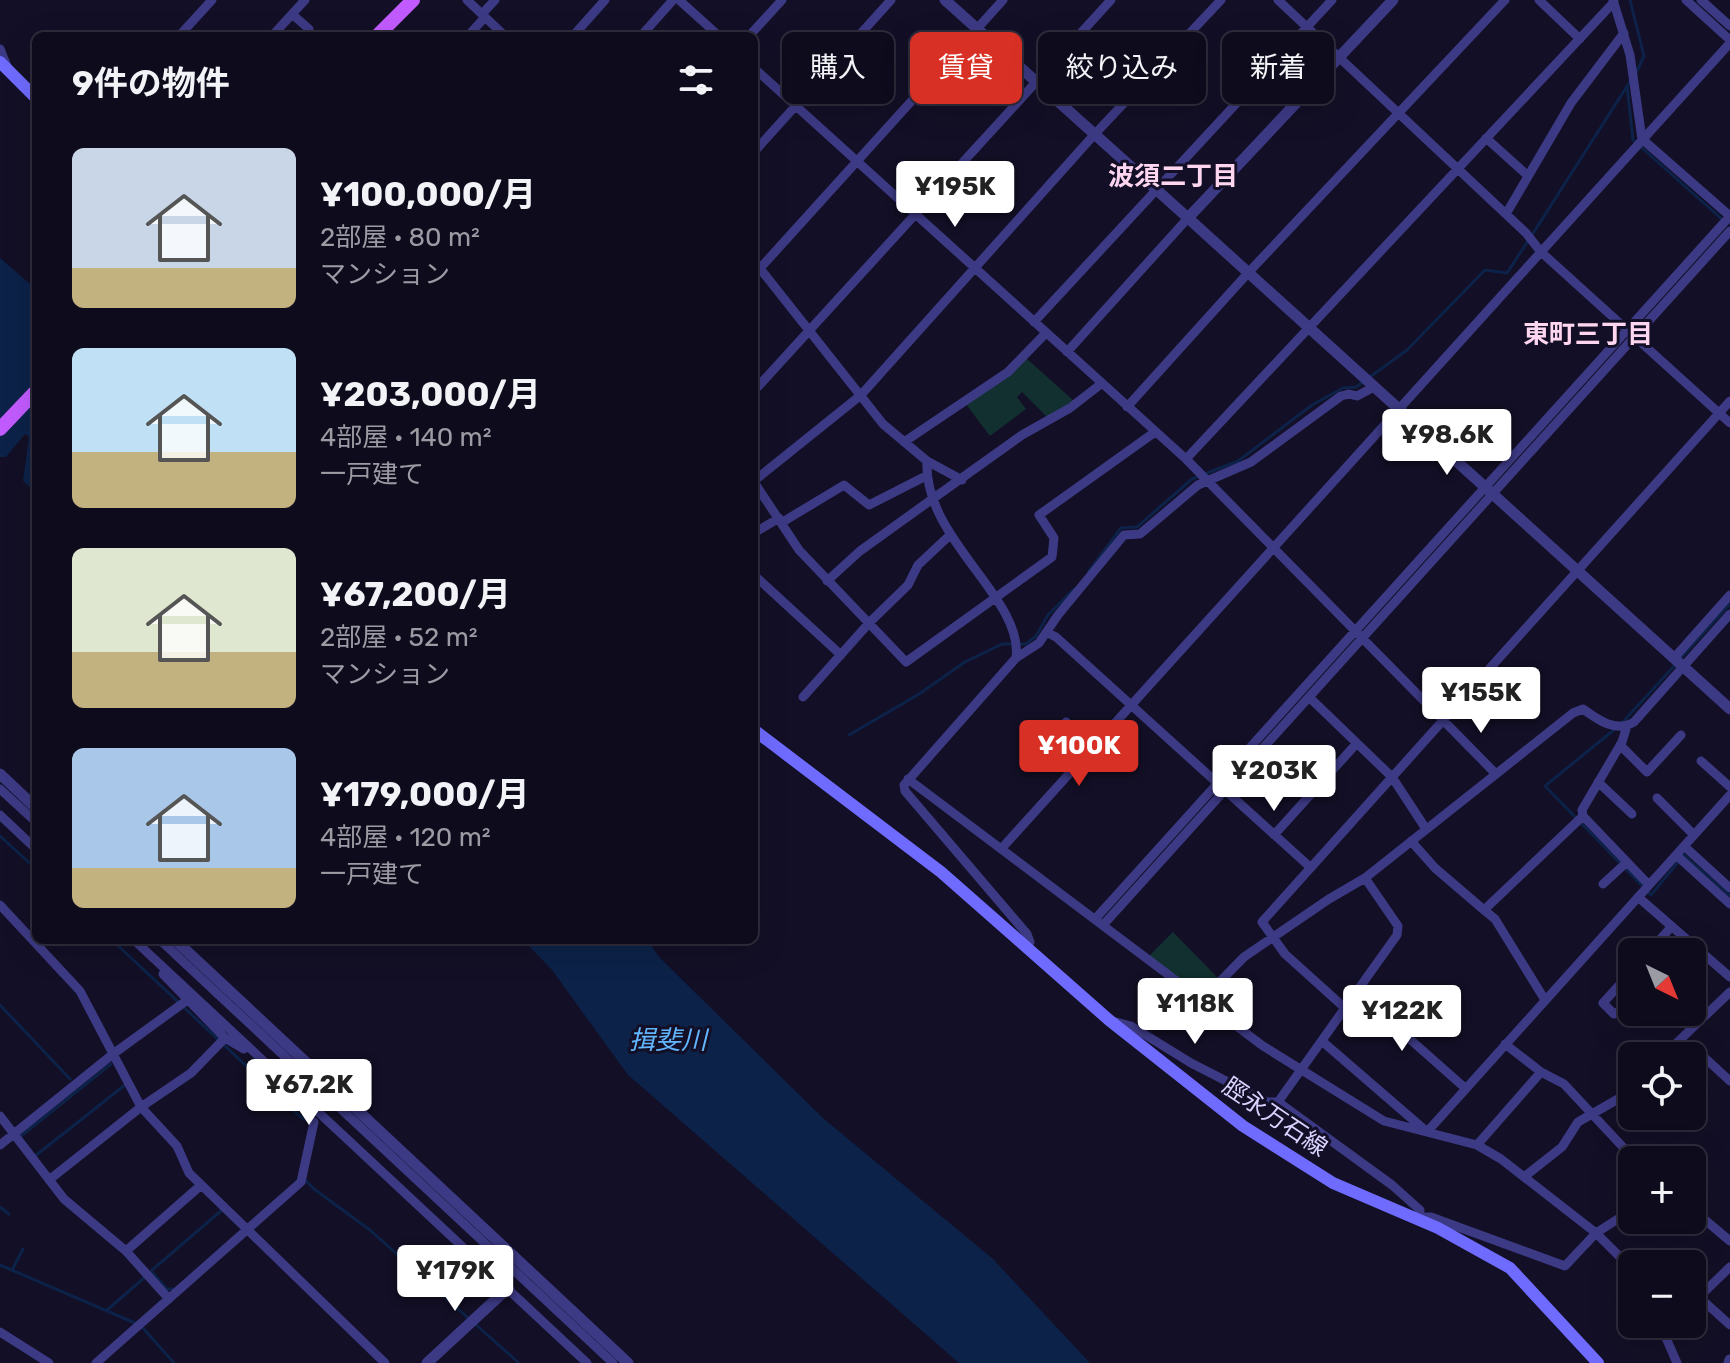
<!DOCTYPE html>
<html lang="ja">
<head>
<meta charset="utf-8">
<style>
  :root { --surface:#0e0b1c; --page:#1c1929; --text:#f1f3f6; --muted:#9b9ba3; --line:#2e2b3b; --accent:#d93025 }
  body { margin:0; font-family:Rubik,"Noto Sans JP",sans-serif; background:var(--page); color:var(--text); height:100vh; display:flex; flex-direction:column; font-size:30px; white-space:nowrap }
  * { box-sizing:border-box; margin:0 }
  p { font-size:26px; color:var(--muted) }
  .icon { flex:none; width:44px; height:44px; fill:none; stroke:currentColor; stroke-width:2; stroke-linecap:round; stroke-linejoin:round }
  .map { position:relative; flex:1; overflow:hidden }
  .drawer { position:absolute; left:32px; top:32px; width:726px; height:912px; display:flex; flex-direction:column; background:var(--surface); border-radius:12px; box-shadow:0 8px 32px #0002,0 0 0 2px var(--line) }
  .drawer>* { flex:none }
  .guide { position:absolute; left:782px; top:32px; width:760px; height:72px; display:flex; gap:16px }
  .needle { width:52px; rotate:137deg }
  .tools { position:absolute; left:1618px; top:938px; display:grid; gap:16px }
  .tools a { display:grid; place-items:center; width:88px; height:88px; border-radius:12px; background:var(--surface); box-shadow:0 8px 32px #0002,0 0 0 2px var(--line); font-size:40px }
  .price { position:absolute; translate:-50% -68px; padding:0 18px; border-radius:8px; background:#fff; color:#222; font-size:26px; line-height:52px; filter:drop-shadow(0 2px 4px #0008) }
  .price::after { content:''; position:absolute; left:50%; top:48px; width:24px; height:18px; margin-left:-12px; background:inherit; clip-path:polygon(0 0,100% 0,50% 100%) }
  .price.on { background:var(--accent); color:#fff }
  ul { padding:0; list-style:none }
  li { display:flex; align-items:center; gap:24px; height:200px; padding:0 40px }
  li span { display:grid; place-items:center; flex:none; width:224px; height:160px; border-radius:12px; color:#555 }
  li>.icon { margin-inline-start:auto }
  span .icon { width:96px; height:96px; fill:#fffc; stroke-width:1 }
  li b { font-size:34px }
  h2 { display:flex; justify-content:space-between; align-items:center; height:96px; padding:0 40px; font-size:34px }
  .pill { padding:0 28px; border-radius:12px; background:var(--surface); box-shadow:0 8px 32px #0002,0 0 0 2px var(--line); font-size:28px; line-height:72px }
  .pill.on { background:var(--accent); color:#fff }
  .map>svg:first-child { display:block }
  .green { fill:#12302f }
  .water { fill:#0c2248 }
  .lines { fill:none; stroke-linecap:round; stroke-linejoin:round }
  .stream { stroke:#0c2248; stroke-width:3 }
  .minor { stroke:#3d3a85; stroke-width:9 }
  .tertiary { stroke:#3d3a85; stroke-width:11 }
  .secondary { stroke:#6f6bff; stroke-width:12 }
  .primary { stroke:#c25bff; stroke-width:14 }
  .labels { text-anchor:middle; dominant-baseline:central; stroke-width:6; stroke-linejoin:round; paint-order:stroke }
  .street-label { font-size:24px; fill:#d9d4ff; stroke:#130f26 }
  .neighbourhood-label { font-size:26px; font-weight:bold; fill:#ffd6f0; stroke:#130f26 }
  .water-label { font-size:26px; font-style:italic; fill:#62b6ff; stroke:#130f26 }
</style>
</head>
<body>
<div class="map">
<svg width="1730" height="1363" viewBox="0 0 1730 1363">
  <rect width="100%" height="100%" fill="#130f26"/>
  <path class="green" d="M1026,358L1074,401L1048,418L1022,392L1017,397L1026,409L990,436L965,403Z
    M1173,932L1219,979L1201,997L1149,956Z"/>
  <path class="water" d="M0,258L36,289V493L23,481L29,437L25,434L6,457H0Z
    M523,940H647L660,958L824,1119L993,1259L1090,1363H959L628,1075L552,970Z"/>
  <g class="lines">
    <path class="stream" d="M1630,0L1644,56L1636,73
      M1627,86L1633,140L1724,221
      M1532,235L1631,80
      M1089,571L1121,528L1137,527L1192,479L1238,461L1312,405L1343,388L1356,387L1407,350L1485,270L1507,273L1528,241
      M1680,659L1730,604
      M1621,724L1675,665
      M1615,729L1545,786L1651,895L1684,855L1730,896
      M849,735L919,694L965,662L1002,644H1026L1036,636L1048,615L1074,589
      M0,836L36,869
      M112,940L304,1120
      M0,1005L70,1079
      M21,1136L111,1064
      M35,1156L125,1085
      M304,1179L314,1189L370,1230L468,1318
      M0,1207L9,1214
      M0,1265L135,1323
      M12,1270L23,1249
      M175,1289H167L151,1271L222,1210
      M106,1311L145,1277
      M474,1323L519,1363
      M142,1327L174,1363"/>
    <path class="minor" d="M467,0L505,36
      M679,0L719,36
      M1278,0L1526,233L1541,252L1730,423
      M1539,0L1580,39
      M1613,0L1630,55L1642,139L1730,216
      M1686,0L1730,40
      M1701,0L1730,26
      M292,14L309,29V36
      M482,14L495,0
      M179,36L212,0
      M272,36L305,0
      M468,36L485,17
      M573,36L605,0
      M641,36L673,0
      M749,36L782,0
      M0,49L9,71
      M754,68L1186,459L1495,773
      M1486,138L1527,175
      M754,152L891,0
      M1506,214L1571,103L1624,33
      M754,261L883,424L927,461C923,539 1024,598 1016,658L904,785L905,791L1027,934L1030,942L1026,948
      M754,275L1003,0
      M1034,322L1332,0
      M1067,352L1188,218
      M754,391L1111,0
      M1127,407L1248,273L1505,0
      M904,442L1008,372L1046,333
      M1186,459L1614,2
      M927,461L962,480
      M754,481L861,395L1093,136L1221,0
      M754,482L799,550L906,662L1052,557L1054,538L1039,515L1155,432
      M781,523L844,485L869,505L926,476
      M754,533L779,518
      M754,575L841,655
      M827,581L860,551L931,500L1022,435L1070,408L1101,384
      M1048,633L1056,637L1310,867
      M1016,658L1039,643L1058,615L1124,535L1140,534L1198,485L1251,462L1341,396L1349,394L1357,396L1374,387
      M1674,658L1730,595
      M803,697L870,622L908,585L918,565L950,535
      M1309,697L1392,777L1426,829
      M1066,722L1093,748
      M1627,726L1622,742L1582,810L1583,816L1649,885
      M1032,729L1075,768
      M1620,745L1647,772L1681,735
      M1701,761L1730,787
      M908,779L1263,1046L1384,1121L1477,1145L1501,1159L1596,1233L1620,1257L1632,1275
      M1598,782L1632,814
      M0,789L36,822
      M1657,798L1694,835
      M0,815L36,849
      M1274,835L1357,743
      M1411,841L1435,868L1484,910L1583,816
      M1684,846L1730,888
      M1002,848L1730,43
      M1676,855L1730,904
      M1603,884L1627,862
      M1638,897L1730,977
      M0,905L80,991L141,1107L177,1146L189,1173L385,1363
      M1484,910L1495,919L1545,1000
      M1096,918L1730,216
      M1104,924L1730,231
      M134,940L587,1363
      M160,940L613,1363
      M1649,952L1672,926
      M1632,971L1603,1003L1614,1014L1632,1005
      M1692,973L1707,957
      M163,974L225,1038
      M1202,1000L1244,957L1329,899L1365,878
      M1351,1002L1395,1026L1465,1088
      M1346,1009L1285,954L1262,922L1730,401
      M1116,1022L1131,1026L1191,1063L1267,1102H1278L1392,1185L1420,1210L1419,1221
      M1323,1042L1426,1131
      M1505,1044L1541,1072L1564,1084L1635,1160
      M1663,1056L1730,992
      M1692,1059L1705,1058L1730,1081
      M1278,1102L1397,935L1398,926L1365,878L1573,713L1583,709C1598,720 1616,733 1634,722L1730,614
      M0,1116L64,1199L126,1251L169,1299
      M1427,1132L1730,795
      M0,1145L113,1054L186,1001
      M1477,1145L1541,1072
      M1524,1177L1562,1147L1578,1122L1632,1091
      M49,1180L141,1107L191,1073L225,1038L244,1049
      M1692,1209L1730,1241
      M1421,1217H1431L1565,1266L1596,1233L1632,1210
      M126,1251L200,1186
      M1730,1267L1699,1297L1730,1325
      M1660,1324L1677,1363
      M0,1332L49,1363
      M96,1363L301,1182L314,1122"/>
    <path class="tertiary" d="M945,0L1188,218L1393,0
      M1188,218L1730,709
      M0,774L36,808
      M175,940L628,1363
      M427,1363L508,1288
      M1729,1363L1730,1360"/>
    <path class="secondary" d="M0,62L36,98
      M754,730L941,872L1109,1020L1243,1126L1333,1183L1438,1228L1510,1268L1598,1363"/>
    <path class="primary" d="M377,36L413,0
      M0,429L36,391"/>
  </g>
  <g class="labels">
    <g class="street-label">
      <text transform="translate(1275 1117) rotate(34)">脛永万石線</text>
    </g>
    <g class="neighbourhood-label">
      <text x="1173" y="176">波須二丁目</text>
      <text x="1588" y="334">東町三丁目</text>
    </g>
    <g class="water-label">
      <text x="668" y="1040">揖斐川</text>
    </g>
  </g>
</svg>
<div class="tools">
<a><svg class="needle" viewBox="-14 -14 28 28"><path d="M0-13l5 13h-10z" fill="#e53935"/><path d="M0 13l5-13h-10z" fill="#9b9ba3"/></svg></a>
<a><svg class="icon" aria-label="locate" viewBox="0 0 24 24"><circle cx="12" cy="12" r="6"/><path d="M12 2v4M12 18v4M2 12h4M18 12h4"/></svg></a>
<a>+</a>
<a>−</a>
</div>
<b class="price" style="left:955px;top:229px">¥195K</b>
<b class="price" style="left:1447px;top:477px">¥98.6K</b>
<b class="price" style="left:1481px;top:735px">¥155K</b>
<b class="price on" style="left:1079px;top:788px">¥100K</b>
<b class="price" style="left:1274px;top:813px">¥203K</b>
<b class="price" style="left:1195px;top:1046px">¥118K</b>
<b class="price" style="left:1402px;top:1053px">¥122K</b>
<b class="price" style="left:309px;top:1127px">¥67.2K</b>
<b class="price" style="left:455px;top:1313px">¥179K</b>
<div class="guide">
<a class="pill">購入</a>
<a class="pill on">賃貸</a>
<a class="pill">絞り込み</a>
<a class="pill">新着</a>
</div>
<section class="drawer">
<h2>9件の物件<svg class="icon" aria-label="filters" viewBox="0 0 24 24"><path d="M4 7h16M4 17h16"/><circle cx="9" cy="7" r="2"/><circle cx="15" cy="17" r="2"/></svg></h2>
<ul>
<li><span style="background:linear-gradient(#c9d6e8 75%,#c2b280 0)"><svg class="icon" aria-label="home" viewBox="0 0 24 24"><path d="M3 11l9-7 9 7M6 9v11h12V9"/></svg></span><div><b>¥100,000/月</b><p>2部屋 · 80 m²</p><p>マンション</p></div></li>
<li><span style="background:linear-gradient(#bfe0f5 65%,#c2b280 0)"><svg class="icon" aria-label="home" viewBox="0 0 24 24"><path d="M3 11l9-7 9 7M6 9v11h12V9"/></svg></span><div><b>¥203,000/月</b><p>4部屋 · 140 m²</p><p>一戸建て</p></div></li>
<li><span style="background:linear-gradient(#dfe7d0 65%,#c2b280 0)"><svg class="icon" aria-label="home" viewBox="0 0 24 24"><path d="M3 11l9-7 9 7M6 9v11h12V9"/></svg></span><div><b>¥67,200/月</b><p>2部屋 · 52 m²</p><p>マンション</p></div></li>
<li><span style="background:linear-gradient(#a9c7e8 75%,#c2b280 0)"><svg class="icon" aria-label="home" viewBox="0 0 24 24"><path d="M3 11l9-7 9 7M6 9v11h12V9"/></svg></span><div><b>¥179,000/月</b><p>4部屋 · 120 m²</p><p>一戸建て</p></div></li>
</ul>
</section>
</div>
</body>
</html>
